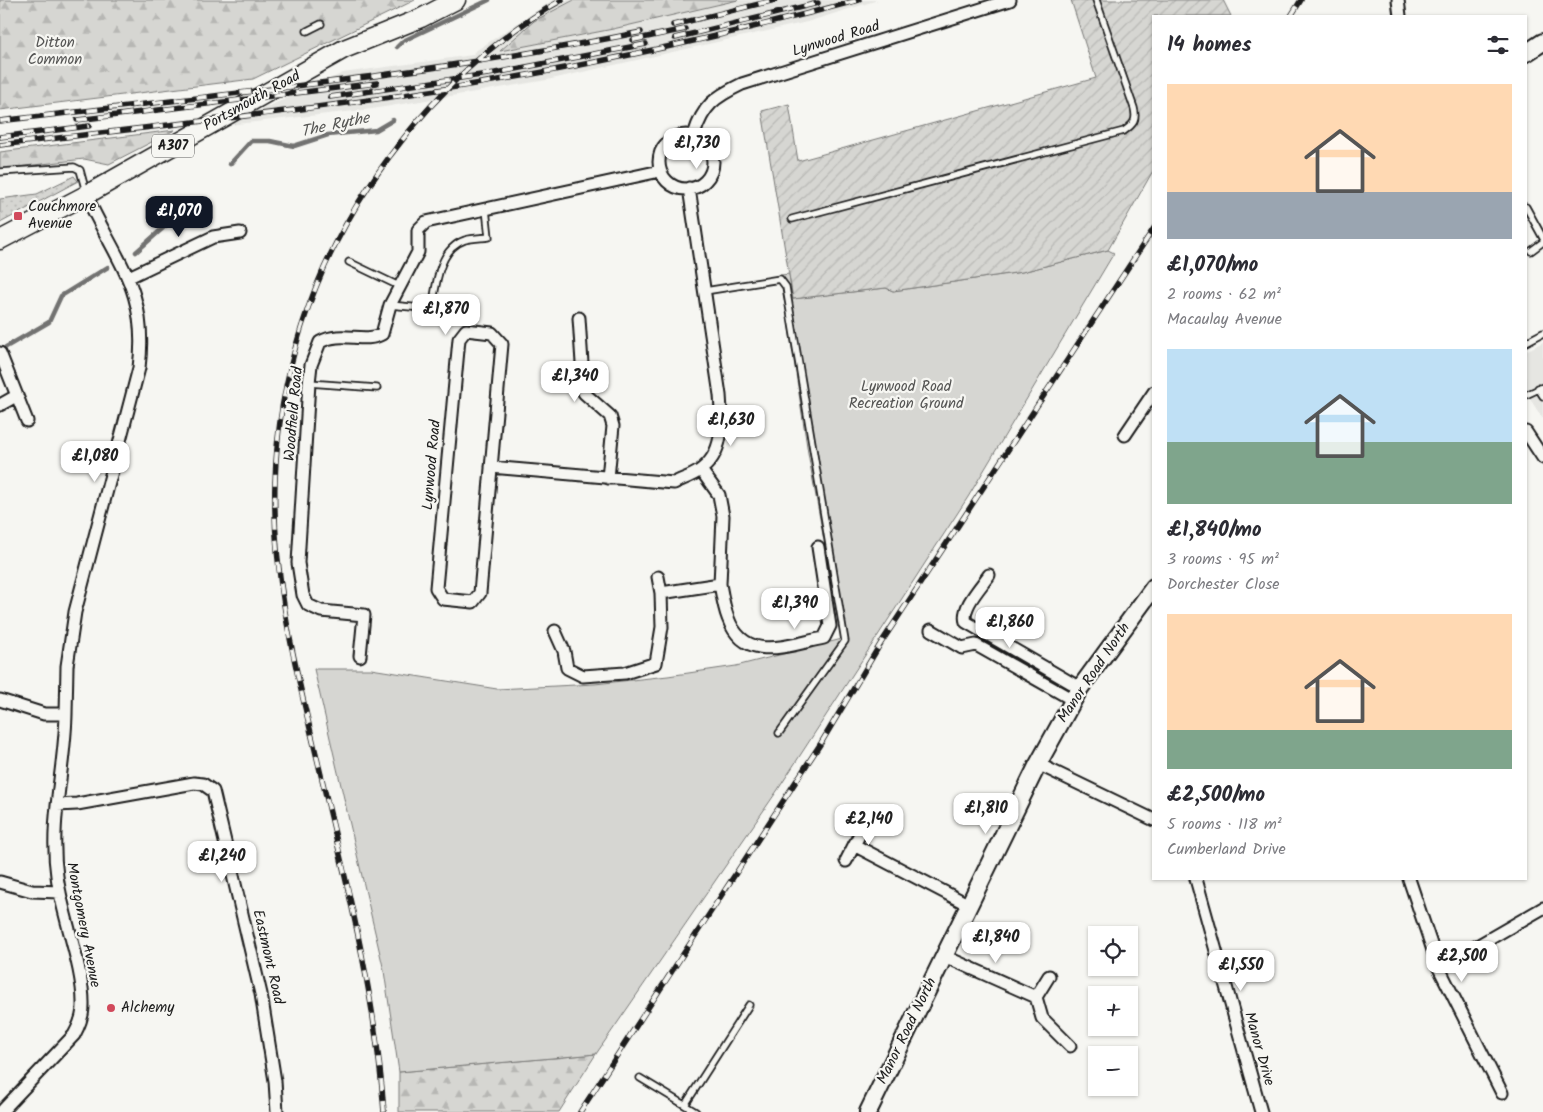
<!DOCTYPE html>
<html lang="en">
<head>
<meta charset="utf-8">
<style>
  :root { --surface:#fff; --page:#f2f2f3; --text:#2b2b33; --muted:#7c7c81; --accent:#111827 }
  body { margin:0; font-family:Kalam,sans-serif; background:var(--page); color:var(--text); height:100vh; display:flex; flex-direction:column; font-size:19px; white-space:nowrap }
  * { box-sizing:border-box; margin:0 }
  p { font-size:16px; color:var(--muted) }
  .icon { flex:none; width:28px; height:28px; fill:none; stroke:currentColor; stroke-width:2; stroke-linecap:round; stroke-linejoin:round }
  .map { position:relative; flex:1; overflow:hidden }
  .drawer { position:absolute; left:1152px; top:15px; width:375px; height:865px; display:flex; flex-direction:column; background:var(--surface); border-radius:0px; box-shadow:0 1px 4px #0004 }
  .drawer>* { flex:none }
  .fabs { position:absolute; left:1088px; top:926px; display:grid; gap:10px }
  .fabs a { display:grid; place-items:center; width:50px; height:50px; border-radius:0px; background:var(--surface); box-shadow:0 1px 4px #0004; font-size:25px }
  .price { position:absolute; translate:-50% -42px; padding:0 11px; border-radius:10px; background:#fff; color:#222; font-size:16px; line-height:32px; filter:drop-shadow(0 1px 2px #0008) }
  .price::after { content:''; position:absolute; left:50%; top:30px; width:15px; height:11px; margin-left:-8px; background:inherit; clip-path:polygon(0 0,100% 0,50% 100%) }
  .price.active { background:var(--accent); color:#fff }
  ul { padding:0; list-style:none }
  li { display:grid; align-content:center; gap:10px; height:265px; padding:0 15px }
  li span { display:grid; place-items:center; height:155px; border-radius:0px; color:#555 }
  li>.icon { margin-inline-start:auto }
  span .icon { width:90px; height:90px; fill:#fffc; stroke-width:1 }
  li b { font-size:21px }
  h2 { display:flex; justify-content:space-between; align-items:center; height:60px; padding:0 15px; font-size:21px }
  .map>svg:first-child { display:block }
  .built { fill:#e6e6e2 }
  .grass { fill:url(#grass-dots); stroke:#797977 }
  .forest { fill:url(#forest-firs); stroke:#797977 }
  .park { fill:#d6d6d2; stroke:#797977 }
  .garden { fill:url(#garden-furrows); stroke:#797977 }
  .lines { fill:none; stroke-linecap:round; stroke-linejoin:round }
  .stream { stroke:#727271; stroke-width:4.5 }
  .lane-casing { stroke:#1c1c1c; stroke-width:9 }
  .street-casing { stroke:#1c1c1c; stroke-width:15 }
  .secondary-casing { stroke:#1c1c1c; stroke-width:20 }
  .primary-casing { stroke:#1c1c1c; stroke-width:21 }
  .lane { stroke:#f6f6f2; stroke-width:5.5 }
  .street { stroke:#f6f6f2; stroke-width:11 }
  .secondary { stroke:#f6f6f2; stroke-width:16 }
  .primary { stroke:#f6f6f2; stroke-width:18 }
  .rail-casing { stroke:#1c1c1c; stroke-width:5.5 }
  .rail { stroke:#f6f6f2; stroke-width:4; stroke-dasharray:11; stroke-linecap:butt }
  .poi-dot { fill:#d1495b; stroke:#f6f6f2; stroke-width:2 }
  .labels { text-anchor:middle; dominant-baseline:central; stroke-width:4.5; stroke-linejoin:round; paint-order:stroke }
  .shield { fill:#f6f6f2; stroke:#5d5d5c; stroke-width:1 }
  .shield-label { font-size:14px; font-weight:bold; fill:#1c1c1c }
  .street-label { font-size:15px; fill:#1c1c1c; stroke:#f6f6f2 }
  .park-label { font-size:15px; fill:#545453; stroke:#f6f6f2 }
  .poi-label { font-size:15px; fill:#1c1c1c; stroke:#f6f6f2; text-anchor:start }
  .water-label { font-size:16px; font-style:italic; fill:#565654; stroke:#f6f6f2 }
</style>
</head>
<body>
<div class="map">
<svg width="1543" height="1112" viewBox="0 0 1543 1112">
  <defs>
    <pattern id="grass-dots" width="8" height="8" patternUnits="userSpaceOnUse" patternTransform="scale(1.25)"><rect width="8" height="8" fill="#d6d6d2"/><path d="M2 2h.1M6 6h.1" fill="none" stroke="#b7b7b4" stroke-width="1.8" stroke-linecap="round"/></pattern>
    <pattern id="forest-firs" width="22" height="20" patternUnits="userSpaceOnUse" patternTransform="scale(1.25)"><rect width="22" height="20" fill="#d6d6d2"/><path d="M5 1l3.5 6h-7zM16 11l3.5 6h-7z" fill="#b7b7b4"/></pattern>
    <pattern id="garden-furrows" width="10" height="10" patternUnits="userSpaceOnUse" patternTransform="scale(1.25)"><rect width="10" height="10" fill="#d6d6d2"/><path d="M-1 1l2-2M0 10L10 0M9 11l2-2" fill="none" stroke="#b7b7b4"/></pattern>
  </defs>
  <rect width="100%" height="100%" fill="#f6f6f2"/>
  <filter id="ink" filterUnits="userSpaceOnUse"><feTurbulence type="fractalNoise" baseFrequency=".02" numOctaves="2"/><feDisplacementMap in="SourceGraphic" scale="10" xChannelSelector="R" yChannelSelector="G"/><feConvolveMatrix kernelMatrix="1 2 1 2 8 2 1 2 1" color-interpolation-filters="sRGB"/></filter>
  <g filter="url(#ink)">
    <path class="built" d="M553,0H574L534,21L501,51L613,29L738,0H878L807,22L547,80L372,109L227,125L343,73L473,55L474,52Z
      M1543,342V419L1526,393V351Z"/>
    <path class="grass" d="M74,176L78,181L0,223V199L37,194Z"/>
    <path class="forest" d="M0,0H415L253,79L0,110Z
      M574,0H738L613,29L500,51L534,21Z
      M175,130L109,164L84,159L0,169V152Z
      M596,1054L559,1112H399V1072Z"/>
    <path class="park" d="M1108,250L1114,253L968,497L875,640L777,791L596,1054L399,1072L384,971L314,669H371L497,689L595,684L668,676L736,666L842,639L808,453L781,275L789,274L793,299L886,288L893,291L1022,272Z"/>
    <path class="garden" d="M1071,0H1223L1231,16H1154V169L1108,250L1022,272L893,291L886,288L793,299L762,111L789,104L798,161L1096,78Z"/>
    <g class="lines">
      <path class="stream" d="M397,47L403,41L489,0
        M230,164L251,141H270L294,146L328,135L376,130L393,120
        M136,252L180,213
        M6,347L49,322L61,296L108,267"/>
      <defs>
        <path id="lane" d="M307,31L321,24
          M0,172L74,167L80,170L86,192
          M1526,207L1543,238
          M792,219L1124,131C1134,124 1137,120 1134,108L1096,0
          M1531,251L1543,242
          M349,262L401,287
          M705,291L780,279L786,287L845,641L779,733
          M390,305L432,309C436,286 438,249 465,240C473,238 482,238 489,237L486,209
          M1526,342L1543,333
          M309,383L377,388
          M1538,388L1543,396
          M1526,395L1543,387
          M640,1078L696,1112
          M685,1105L749,1005"/>
        <path id="street" d="M1398,0L1400,16
          M694,135C703,105 715,97 742,84L1010,0
          M659 162a27 27 0 1 1 54 0a27 27 0 1 1-54 0Z
          M129,277L213,237L240,233
          M579,318L584,393L610,416L613,426L608,478
          M466,330L492,333L502,344L480,593L473,602L443,599L436,588L459,339Z
          M0,353L27,421
          M0,405L16,396
          M1526,432L1543,458
          M1125,435L1154,392
          M491,467L674,483C682,479 692,476 699,471C725,454 722,421 720,395L689,188
          M989,575C981,587 961,607 966,622L1080,688
          M658,577L661,593
          M720,584C722,595 724,608 728,618C745,664 787,645 824,638L830,626L818,547
          M931,630L962,648L976,645L1073,700
          M555,631L564,651L567,668L583,676L625,673L656,663L662,627L661,593L720,584L723,516L719,495L701,470
          M360,656L364,615L321,611L308,605L303,595L298,563L309,383L311,365L320,342C342,330 364,344 382,334L390,305L418,252V230L426,222L660,171
          M0,700L44,714H66L67,666L75,612L139,368C149,290 115,260 86,195
          M1038,764L1154,820
          M57,805L77,804L194,783L203,784L213,791L261,994L275,1081L277,1112
          M854,845L969,905
          M846,861L868,818
          M1196,879L1261,1112
          M1409,879L1439,968L1502,1093
          M0,882L32,891L60,892
          M944,956L1036,997
          M1439,968L1543,908
          M1049,976L1036,997L1042,1018L1070,1046
          M1,1112L74,1035C79,1026 83,1017 83,1006C84,968 62,916 57,876C49,822 65,768 66,714"/>
        <path id="secondary" d="M1526,53L1543,42
          M868,1112L1038,764L1080,688L1154,587"/>
        <path id="primary" d="M0,240L86,195L344,49L421,18L456,0"/>
      </defs>
      <use href="#lane" class="lane-casing"/>
      <use href="#street" class="street-casing"/>
      <use href="#secondary" class="secondary-casing"/>
      <use href="#primary" class="primary-casing"/>
      <use href="#lane" class="lane"/>
      <use href="#street" class="street"/>
      <use href="#secondary" class="secondary"/>
      <use href="#primary" class="primary"/>
      <defs>
        <path id="rail" d="M1291,16L1301,0
          M673,25L775,0
          M675,38L818,3
          M633,40L685,29
          M330,97L495,73L646,44
          M77,120L377,83
          M0,121C214,95 430,75 641,32
          M0,137L89,126
          M0,145C135,128 270,115 404,95C558,73 709,40 859,0
          M384,1112C375,985 341,861 312,737C292,654 272,568 275,482C278,377 311,274 369,186C417,113 484,43 562,0
          M580,1112L821,743L881,643L1154,228"/>
      </defs>
      <use href="#rail" class="rail-casing"/>
      <use href="#rail" class="rail"/>
    </g>
  </g>
  <g class="poi-dot">
    <rect x="13" y="211" width="10" height="10" rx="2.5"/>
    <circle cx="111" cy="1008" r="5"/>
  </g>
  <g class="labels">
    <rect class="shield" x="152" y="134.5" width="42" height="23" rx="4"/>
    <g class="shield-label">
      <text x="173" y="146">A307</text>
    </g>
    <g class="street-label">
      <text transform="translate(836 39) rotate(-17)">Lynwood Road</text>
      <text transform="translate(252 101) rotate(-29)">Portsmouth Road</text>
      <text transform="translate(294 414) rotate(-85)">Woodfield Road</text>
      <text transform="translate(432 465) rotate(-85)">Lynwood Road</text>
      <text transform="translate(1094 673) rotate(-56)">Manor Road North</text>
      <text transform="translate(83 925) rotate(79)">Montgomery Avenue</text>
      <text transform="translate(268 957) rotate(77)">Eastmont Road</text>
      <text transform="translate(907 1031) rotate(-64)">Manor Road North</text>
      <text transform="translate(1259 1049) rotate(74)">Manor Drive</text>
    </g>
    <g class="park-label">
      <text x="55" y="43">Ditton<tspan x="55" dy="17">Common</tspan></text>
      <text x="906" y="387">Lynwood Road<tspan x="906" dy="17">Recreation Ground</tspan></text>
    </g>
    <g class="poi-label">
      <text x="28" y="207">Couchmore<tspan x="28" dy="17">Avenue</tspan></text>
      <text x="121" y="1008">Alchemy</text>
    </g>
    <g class="water-label">
      <text transform="translate(335 125) rotate(-12)">The Rythe</text>
    </g>
  </g>
</svg>
<div class="fabs">
<a><svg class="icon" aria-label="locate" viewBox="0 0 24 24"><circle cx="12" cy="12" r="6"/><path d="M12 2v4M12 18v4M2 12h4M18 12h4"/></svg></a>
<a>+</a>
<a>−</a>
</div>
<b class="price" style="left:697px;top:170px">£1,730</b>
<b class="price active" style="left:179px;top:238px">£1,070</b>
<b class="price" style="left:446px;top:336px">£1,870</b>
<b class="price" style="left:575px;top:403px">£1,340</b>
<b class="price" style="left:731px;top:447px">£1,630</b>
<b class="price" style="left:95px;top:483px">£1,080</b>
<b class="price" style="left:795px;top:630px">£1,390</b>
<b class="price" style="left:1010px;top:649px">£1,860</b>
<b class="price" style="left:986px;top:835px">£1,810</b>
<b class="price" style="left:869px;top:846px">£2,140</b>
<b class="price" style="left:222px;top:883px">£1,240</b>
<b class="price" style="left:996px;top:964px">£1,840</b>
<b class="price" style="left:1462px;top:983px">£2,500</b>
<b class="price" style="left:1241px;top:992px">£1,550</b>
<section class="drawer">
<h2>14 homes<svg class="icon" aria-label="filters" viewBox="0 0 24 24"><path d="M4 7h16M4 17h16"/><circle cx="9" cy="7" r="2"/><circle cx="15" cy="17" r="2"/></svg></h2>
<ul>
<li><span style="background:linear-gradient(#ffd9b3 70%,#9aa5b1 0)"><svg class="icon" aria-label="home" viewBox="0 0 24 24"><path d="M3 11l9-7 9 7M6 9v11h12V9"/></svg></span><div><b>£1,070/mo</b><p>2 rooms · 62 m²</p><p>Macaulay Avenue</p></div></li>
<li><span style="background:linear-gradient(#bfe0f5 60%,#7fa58c 0)"><svg class="icon" aria-label="home" viewBox="0 0 24 24"><path d="M3 11l9-7 9 7M6 9v11h12V9"/></svg></span><div><b>£1,840/mo</b><p>3 rooms · 95 m²</p><p>Dorchester Close</p></div></li>
<li><span style="background:linear-gradient(#ffd9b3 75%,#7fa58c 0)"><svg class="icon" aria-label="home" viewBox="0 0 24 24"><path d="M3 11l9-7 9 7M6 9v11h12V9"/></svg></span><div><b>£2,500/mo</b><p>5 rooms · 118 m²</p><p>Cumberland Drive</p></div></li>
</ul>
</section>
</div>
</body>
</html>
